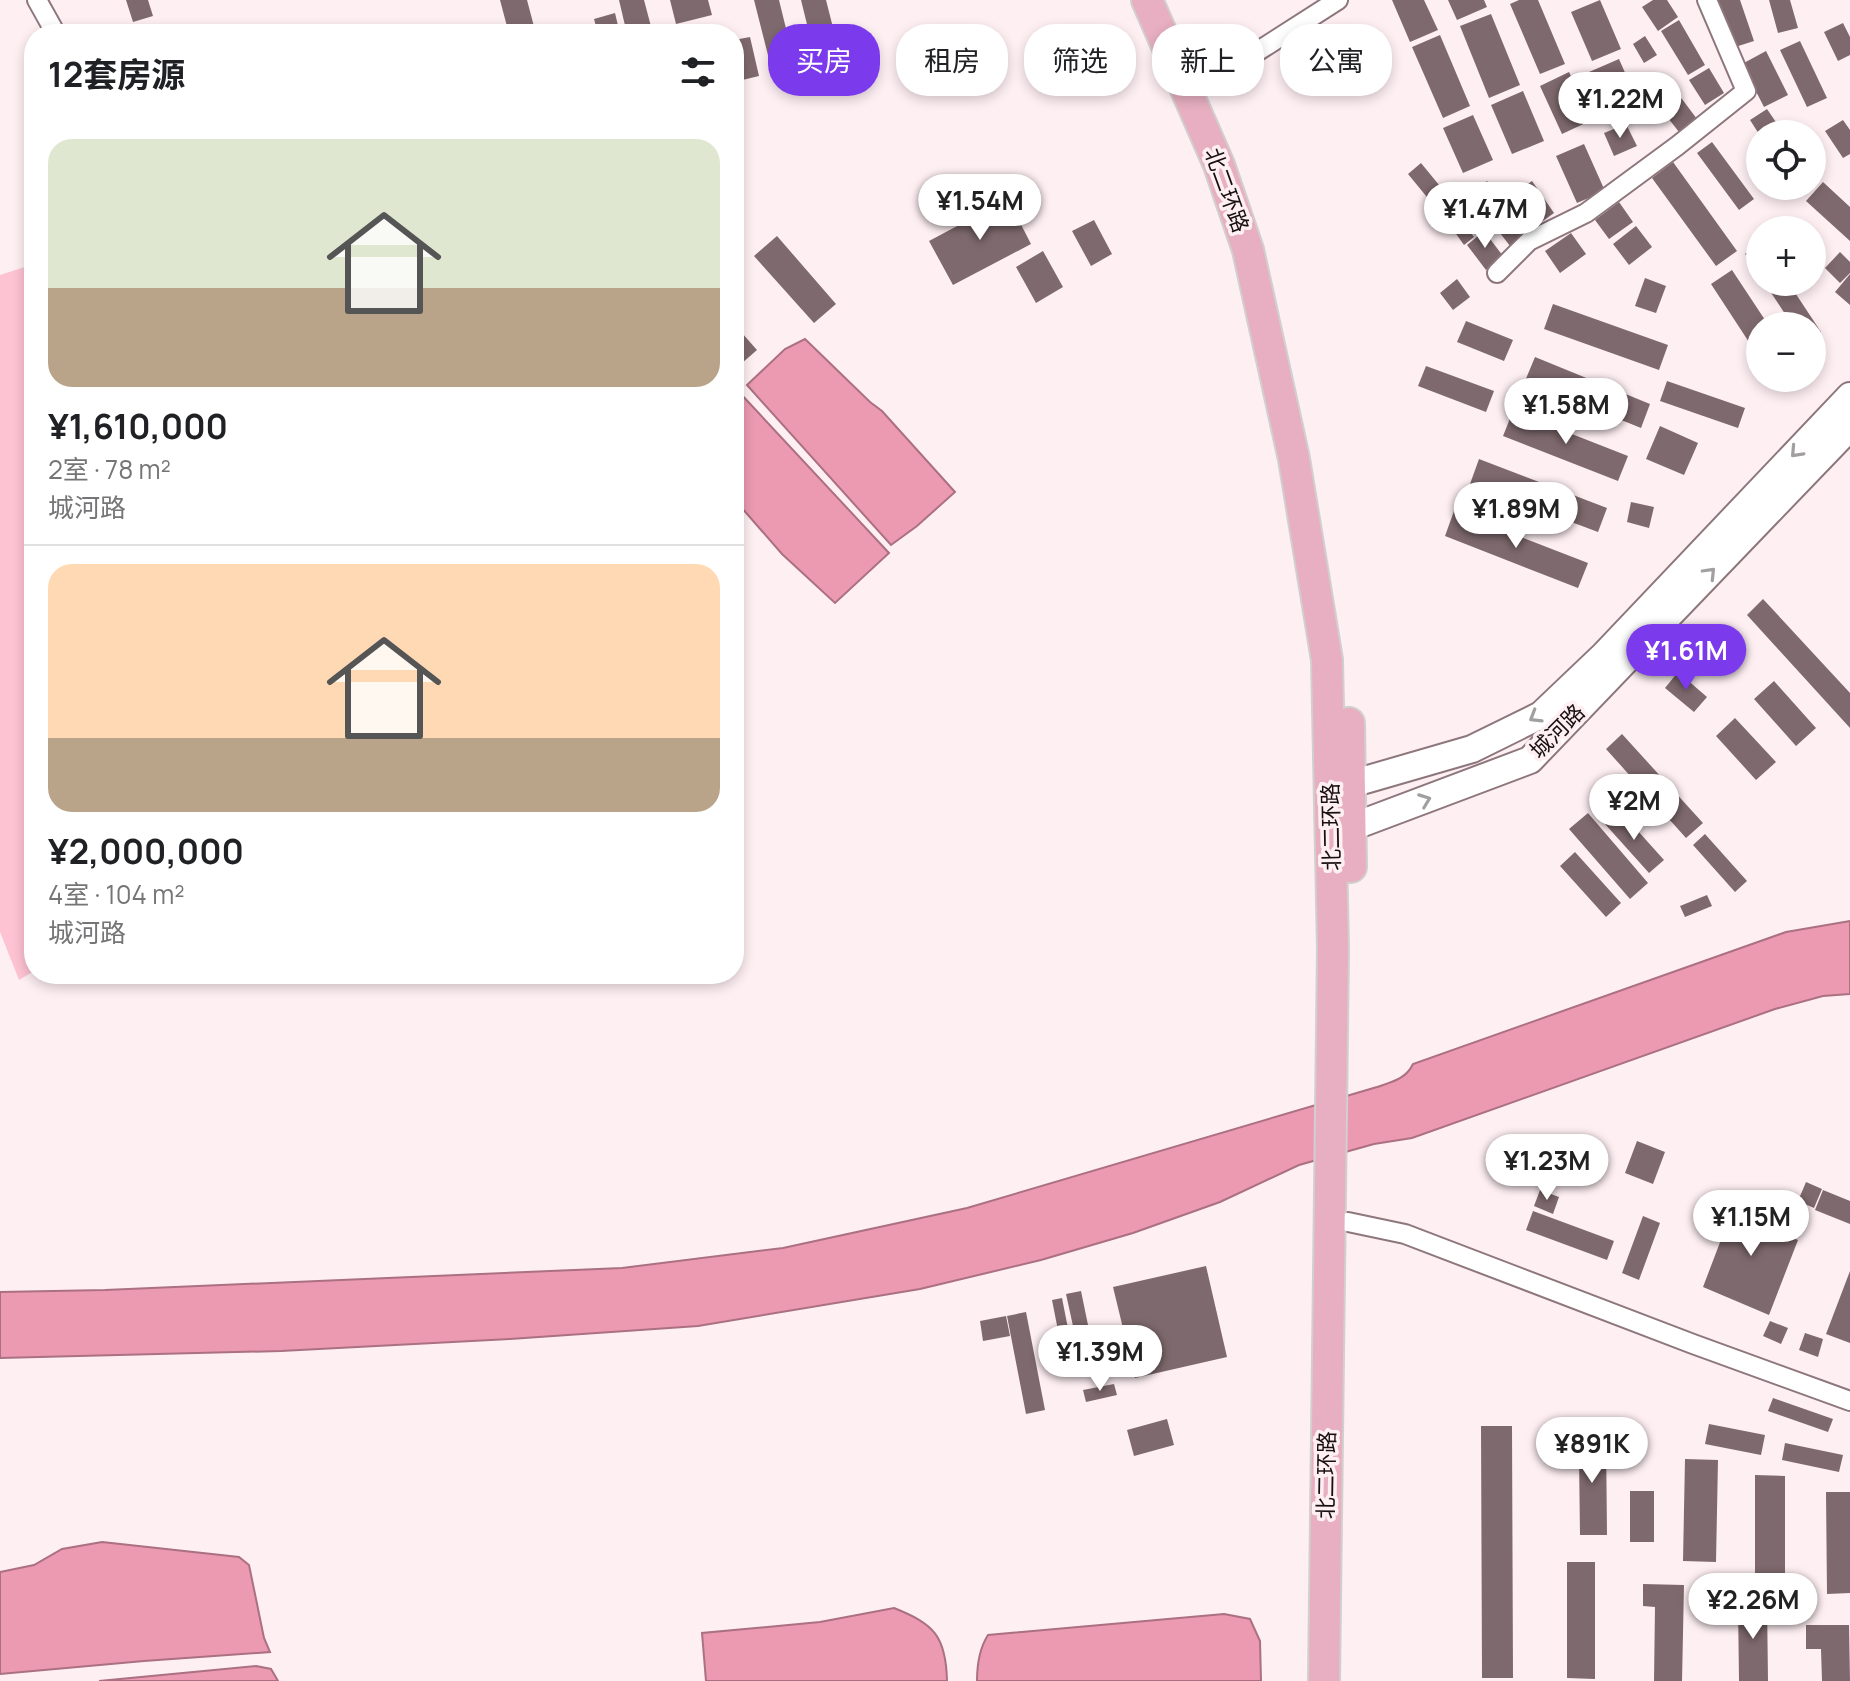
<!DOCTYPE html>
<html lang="zh">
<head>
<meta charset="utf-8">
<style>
  :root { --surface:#fff; --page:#f6f6f6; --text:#202124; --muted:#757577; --line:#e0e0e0; --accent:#7c3aed }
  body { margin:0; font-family:Manrope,"Noto Sans SC",sans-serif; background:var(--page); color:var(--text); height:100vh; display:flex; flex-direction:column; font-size:30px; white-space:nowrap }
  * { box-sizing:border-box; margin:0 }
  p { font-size:26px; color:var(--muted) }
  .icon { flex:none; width:44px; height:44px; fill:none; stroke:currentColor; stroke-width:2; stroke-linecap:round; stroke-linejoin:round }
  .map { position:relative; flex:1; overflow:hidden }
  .panel { position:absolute; left:24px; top:24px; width:720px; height:960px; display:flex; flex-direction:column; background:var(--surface); border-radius:32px; box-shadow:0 4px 12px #0003 }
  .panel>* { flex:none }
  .guide { position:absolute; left:768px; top:24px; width:760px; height:72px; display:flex; gap:16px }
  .buttons { position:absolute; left:1746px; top:120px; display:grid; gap:16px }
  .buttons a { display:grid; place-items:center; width:80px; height:80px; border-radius:50%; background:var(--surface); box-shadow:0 4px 12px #0003; font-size:40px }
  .price { position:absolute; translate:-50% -68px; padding:0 18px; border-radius:28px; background:#fff; color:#222; font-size:26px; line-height:52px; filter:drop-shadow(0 2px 4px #0008) }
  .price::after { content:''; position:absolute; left:50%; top:48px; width:24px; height:18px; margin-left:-12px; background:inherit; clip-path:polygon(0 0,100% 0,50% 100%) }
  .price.active { background:var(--accent); color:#fff }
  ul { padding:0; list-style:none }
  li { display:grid; align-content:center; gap:16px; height:424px; padding:0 24px }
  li+li { border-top:2px solid var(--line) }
  li span { display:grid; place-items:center; height:248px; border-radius:24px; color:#555 }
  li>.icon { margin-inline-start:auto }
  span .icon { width:144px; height:144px; fill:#fffc; stroke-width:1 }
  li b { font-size:34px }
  h2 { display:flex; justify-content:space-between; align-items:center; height:96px; padding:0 24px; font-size:34px }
  .pill { padding:0 28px; border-radius:32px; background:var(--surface); box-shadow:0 4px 12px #0003; font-size:28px; line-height:72px }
  .pill.active { background:var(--accent); color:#fff }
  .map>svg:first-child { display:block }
  .green { fill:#fec3d3 }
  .water { fill:#eb9ab1; stroke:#ab7081; stroke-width:2 }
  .building { fill:#7e696e }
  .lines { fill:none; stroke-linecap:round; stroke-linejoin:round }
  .minor-casing { stroke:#8d777d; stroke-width:22 }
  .secondary-casing { stroke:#8d777d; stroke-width:30 }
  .primary-casing { stroke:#d1cfcf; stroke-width:34 }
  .minor { stroke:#fff; stroke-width:18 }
  .secondary { stroke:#fff; stroke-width:26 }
  .primary { stroke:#e7afc1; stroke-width:30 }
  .oneway { stroke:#a29fa0 }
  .labels { text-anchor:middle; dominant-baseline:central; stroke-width:7; stroke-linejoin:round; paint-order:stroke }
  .street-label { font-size:22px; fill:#170f11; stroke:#feeff3 }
</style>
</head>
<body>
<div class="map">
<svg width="1850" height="1681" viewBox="0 0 1850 1681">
  <rect width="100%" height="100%" fill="#feeff3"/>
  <path class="green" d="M34,264V971L19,980L0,932V275Z"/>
  <path class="water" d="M805,339L870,402L882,411L955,492L917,526L891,545L747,385L785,349Z
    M739,392L889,553L835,603L782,554L734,499V397Z
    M1850,921V994L1823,996L1775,1009L1412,1138L1374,1144L1299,1165L1220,1202L1133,1233L1041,1260L920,1289L698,1326L510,1339L281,1351L0,1358V1292L105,1290L622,1268L783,1248L967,1208L1377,1087C1392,1082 1406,1079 1413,1064L1786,932Z
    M102,1542L239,1557L249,1565L264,1638L270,1652L144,1661L0,1674V1572L34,1565L62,1549Z
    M894,1608C934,1624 946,1636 947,1681H706L702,1633L820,1622Z
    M1224,1614L1250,1619L1260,1641L1261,1681H977C977,1664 979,1649 988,1635Z
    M256,1666L271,1669L278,1681H99Z"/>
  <path class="building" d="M126,0H148L153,16L133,22Z
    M500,0H527L536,34H509Z
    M619,0H644L653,34H627Z
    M670,0H708L712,15L676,24Z
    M754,0H779L795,65L772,71Z
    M801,0H826L840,55L816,61Z
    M1392,0H1424L1438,30L1410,42Z
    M1448,0H1484L1487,7L1457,20Z
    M1519,0H1538L1565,64L1540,74L1510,4Z
    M1600,0L1621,49L1592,61L1571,12Z
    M1653,0H1667L1678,17L1658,31L1642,7Z
    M1719,0H1740L1754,41L1732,48L1715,1Z
    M1769,0H1790L1798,28L1778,33Z
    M615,13L620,34H598L594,19Z
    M1491,14L1520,85L1489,98L1460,26Z
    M1679,20L1705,65L1688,75L1661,31Z
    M1843,23L1850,37V55L1838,61L1824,32Z
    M1440,35L1470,106L1443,118L1412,47Z
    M1645,36L1657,55L1644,63L1633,44Z
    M750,37L759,76L734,82V40Z
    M1800,41L1827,98L1807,107L1780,50Z
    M1766,51L1788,95L1764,107L1742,64Z
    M1619,59L1638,102L1608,115L1589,72Z
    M1709,68L1724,93L1705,105L1689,80Z
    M1569,72L1592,120L1562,134L1540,86Z
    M1523,91L1544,141L1512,154L1491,105Z
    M1679,95L1697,119L1679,132L1661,109Z
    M1767,109L1784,134H1759L1750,120Z
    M1473,115L1493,160L1463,173L1443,128Z
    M1843,120L1850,130V154L1843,158L1825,131Z
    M1626,124L1637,146L1614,156L1604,133Z
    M1712,142L1754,199L1739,210L1697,153Z
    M1584,144L1605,191L1577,203L1556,156Z
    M1673,162L1737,251L1716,266L1652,178Z
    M1421,163L1453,202L1440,213L1408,174Z
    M1487,181L1527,233L1510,246L1470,194Z
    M1532,181L1554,213L1537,225L1515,193Z
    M1823,182L1850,207V241L1806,201Z
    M1008,199L1031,244L953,285L929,241Z
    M1619,202L1633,222L1609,239L1595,220Z
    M1458,205L1467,216L1452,228L1443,217Z
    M1094,220L1112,254L1091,266L1072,231Z
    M1464,224L1474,237L1464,245L1454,231Z
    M1636,226L1652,247L1629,265L1613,244Z
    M1484,231L1503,256L1486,270L1467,245Z
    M1571,233L1586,254L1560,273L1545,251Z
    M777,236L836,304L814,323L754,256Z
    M1760,243V275L1745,254Z
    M1043,251L1063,287L1036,303L1016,267Z
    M1840,252L1850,262V273L1840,283L1825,268Z
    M1732,270L1769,326H1760V359L1711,284Z
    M1850,274V305L1835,292Z
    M1645,278L1666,286L1656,313L1635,306Z
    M1457,279L1470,297L1453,310L1440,293Z
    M1764,282H1788L1821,332L1812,338V326H1793Z
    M1553,304L1668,345L1659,370L1544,329Z
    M1466,321L1513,340L1504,361L1457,342Z
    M734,324L757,350L734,370Z
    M1535,357L1650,404L1641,428L1525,381Z
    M1426,366L1494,391L1486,412L1418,386Z
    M1773,378H1799L1781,390Z
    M1667,381L1745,408L1738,428L1660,401Z
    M1513,411L1628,456L1618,481L1503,436Z
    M1660,426L1698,443L1684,475L1646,459Z
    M1479,459L1607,508L1598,532L1470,484Z
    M1631,502L1654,507L1649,528L1627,522Z
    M1454,511L1588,563L1578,588L1445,536Z
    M1763,599L1850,693V728L1747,615Z
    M1678,672L1707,697L1694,712L1665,688Z
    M1774,681L1816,728L1796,746L1754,699Z
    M1735,718L1776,762L1756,780L1716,736Z
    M1622,734L1703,823L1686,838L1606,749Z
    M1620,811L1664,860L1649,873L1605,824Z
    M1588,813L1648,883L1630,899L1569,829Z
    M1705,834L1747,881L1735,892L1693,845Z
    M1575,852L1621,903L1606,917L1560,866Z
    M1707,895L1712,906L1685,917L1680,906Z
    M1637,1141L1665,1152L1653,1184L1625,1173Z
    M1806,1182L1822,1189L1814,1208L1798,1201Z
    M1540,1190L1559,1197L1553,1214L1534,1206Z
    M1823,1190L1850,1201V1224L1815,1210Z
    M1738,1195L1774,1209L1767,1228L1798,1240L1769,1315L1703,1287Z
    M1533,1211L1614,1241L1607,1260L1526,1230Z
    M1643,1216L1660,1223L1639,1280L1622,1273Z
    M1206,1266L1227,1357L1135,1378L1113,1287Z
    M1850,1271V1343L1826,1334Z
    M1081,1291L1094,1354L1080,1358L1066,1294Z
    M1062,1298L1074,1359L1064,1361L1052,1300Z
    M1026,1312L1045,1410L1026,1414L1007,1316Z
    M1006,1316L1010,1336L983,1341L980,1321Z
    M1770,1321L1788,1328L1781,1344L1763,1336Z
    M1805,1333L1823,1339L1818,1357L1799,1350Z
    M1109,1355L1111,1366L1080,1372L1078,1361Z
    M1114,1384L1117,1395L1086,1402L1083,1390Z
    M1773,1398L1833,1419L1828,1432L1768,1411Z
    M1167,1419L1174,1445L1134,1456L1127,1430Z
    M1709,1424L1765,1435L1761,1455L1705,1444Z
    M1481,1426H1512L1513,1678H1482Z
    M1579,1437H1606L1607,1535H1580L1579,1456H1572V1442H1579Z
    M1785,1443L1843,1455L1839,1472L1782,1460Z
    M1685,1459L1718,1460L1716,1562L1683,1561Z
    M1755,1475L1785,1476V1577H1755Z
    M1630,1491H1654V1542H1630Z
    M1826,1492H1850V1593L1827,1594Z
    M1567,1562H1595V1679L1567,1678Z
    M1643,1584L1684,1585L1682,1681H1654L1655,1607L1643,1606Z
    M1767,1601L1768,1681H1739L1738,1602Z
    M1806,1625H1849L1850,1681H1822L1821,1649H1806Z"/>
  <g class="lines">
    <defs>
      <path id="minor" d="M37,0L56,34
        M1205,85L1338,0
        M1497,273L1529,241L1586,213L1677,146L1746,91L1707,0
        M1348,1222L1405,1234L1693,1344L1850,1401"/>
      <path id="secondary" d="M1351,784L1472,749L1541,715L1604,655L1850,396
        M1352,827L1530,760L1850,427"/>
      <path id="primary" d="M1147,0L1219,165L1248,250L1294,459L1327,660L1333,949L1324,1681
        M1349,723L1351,867"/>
    </defs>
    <use href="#minor" class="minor-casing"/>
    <use href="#secondary" class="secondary-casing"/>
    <use href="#primary" class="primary-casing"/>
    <use href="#minor" class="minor"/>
    <use href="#secondary" class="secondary"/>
    <use href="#primary" class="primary"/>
  </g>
  <defs><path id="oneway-chevron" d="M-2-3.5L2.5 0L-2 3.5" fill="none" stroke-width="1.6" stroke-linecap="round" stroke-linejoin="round" transform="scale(2)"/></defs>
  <g class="oneway">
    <use href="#oneway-chevron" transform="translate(1796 452) rotate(133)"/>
    <use href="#oneway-chevron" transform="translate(1710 573) rotate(-46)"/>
    <use href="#oneway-chevron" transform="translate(1535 717) rotate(149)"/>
    <use href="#oneway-chevron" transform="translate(1425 800) rotate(-21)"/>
  </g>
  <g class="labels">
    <g class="street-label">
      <text transform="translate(1227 190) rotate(70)">北二环路</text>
      <text transform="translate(1557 731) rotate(-45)">城河路</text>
      <text transform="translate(1331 827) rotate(-91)">北二环路</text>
      <text transform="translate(1326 1475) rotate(-89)">北二环路</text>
    </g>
  </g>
</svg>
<div class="buttons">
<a><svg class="icon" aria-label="locate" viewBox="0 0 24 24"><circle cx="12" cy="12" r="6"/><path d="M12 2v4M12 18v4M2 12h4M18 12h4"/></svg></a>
<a>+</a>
<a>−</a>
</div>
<b class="price" style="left:1620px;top:140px">¥1.22M</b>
<b class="price" style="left:980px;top:242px">¥1.54M</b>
<b class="price" style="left:1485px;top:250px">¥1.47M</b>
<b class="price" style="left:1566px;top:446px">¥1.58M</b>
<b class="price" style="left:1516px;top:550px">¥1.89M</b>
<b class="price active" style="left:1686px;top:692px">¥1.61M</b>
<b class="price" style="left:1634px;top:842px">¥2M</b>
<b class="price" style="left:1547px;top:1202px">¥1.23M</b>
<b class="price" style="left:1751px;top:1258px">¥1.15M</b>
<b class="price" style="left:1100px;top:1393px">¥1.39M</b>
<b class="price" style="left:1592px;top:1485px">¥891K</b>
<b class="price" style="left:1753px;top:1641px">¥2.26M</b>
<div class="guide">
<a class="pill active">买房</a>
<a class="pill">租房</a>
<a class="pill">筛选</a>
<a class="pill">新上</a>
<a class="pill">公寓</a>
</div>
<section class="panel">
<h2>12套房源<svg class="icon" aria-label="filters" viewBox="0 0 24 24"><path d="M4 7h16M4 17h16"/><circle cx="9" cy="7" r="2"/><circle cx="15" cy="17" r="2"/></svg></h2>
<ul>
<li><span style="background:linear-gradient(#dfe7d0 60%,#b9a48a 0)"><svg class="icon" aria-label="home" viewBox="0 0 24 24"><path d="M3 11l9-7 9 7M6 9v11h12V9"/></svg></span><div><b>¥1,610,000</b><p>2室 · 78 m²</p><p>城河路</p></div></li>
<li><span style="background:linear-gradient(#ffd9b3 70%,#b9a48a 0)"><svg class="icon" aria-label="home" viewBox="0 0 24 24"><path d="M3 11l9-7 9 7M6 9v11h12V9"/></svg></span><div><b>¥2,000,000</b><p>4室 · 104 m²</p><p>城河路</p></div></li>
</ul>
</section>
</div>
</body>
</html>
